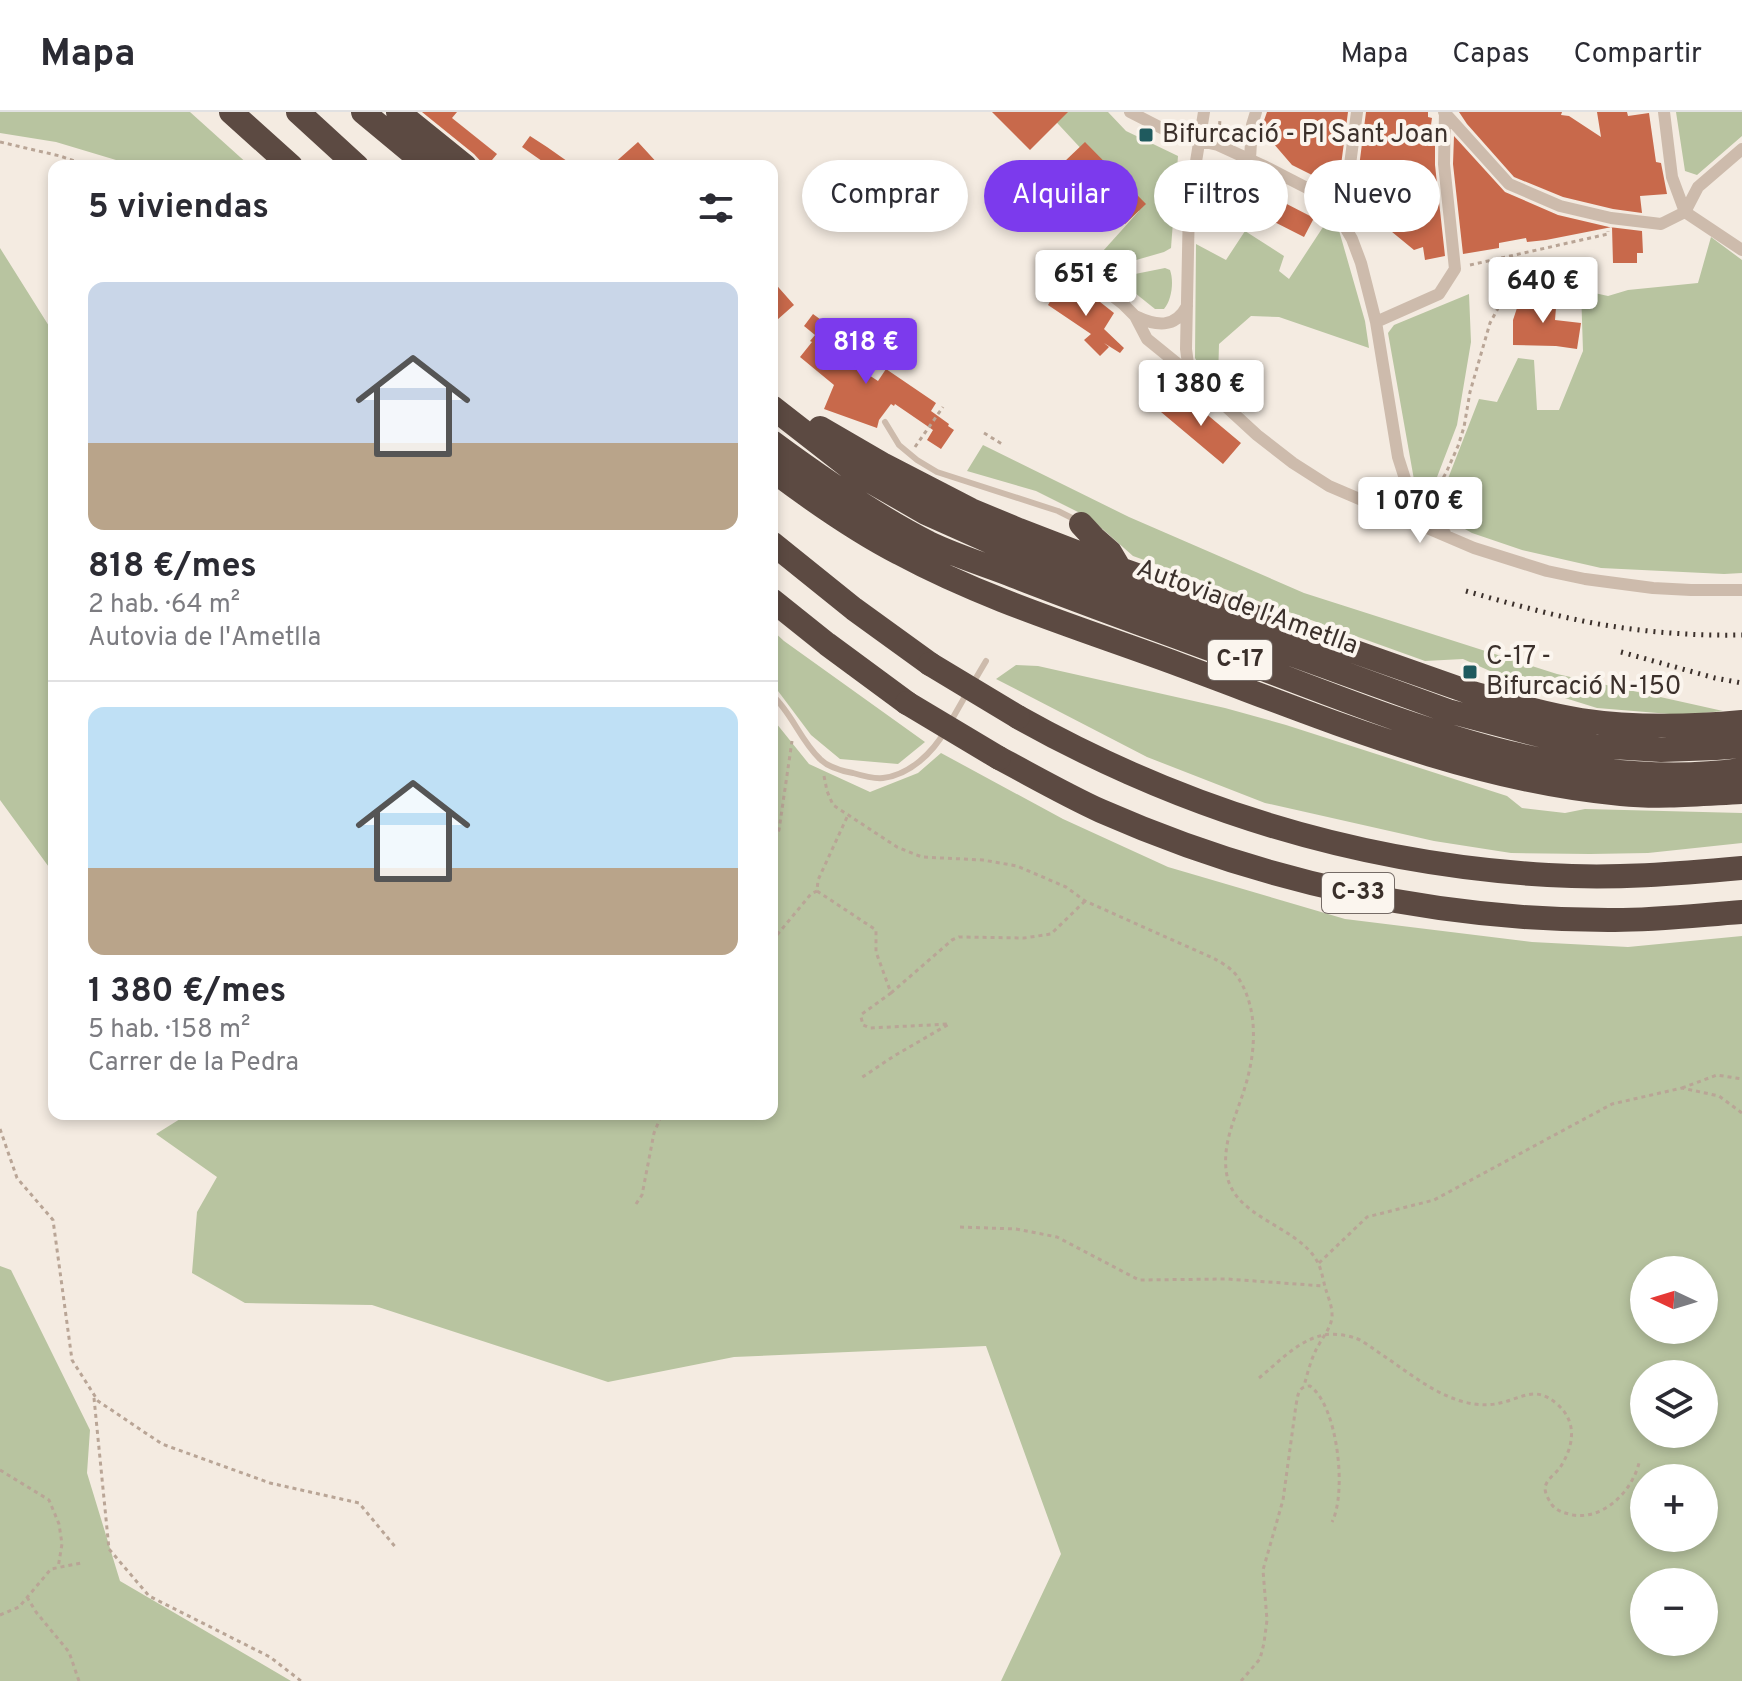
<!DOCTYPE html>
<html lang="es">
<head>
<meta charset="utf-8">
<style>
  :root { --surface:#fff; --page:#f7f7f7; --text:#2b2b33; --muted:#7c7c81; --line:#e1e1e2; --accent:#7c3aed }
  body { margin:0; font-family:Overpass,sans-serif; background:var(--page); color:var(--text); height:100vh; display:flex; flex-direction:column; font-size:30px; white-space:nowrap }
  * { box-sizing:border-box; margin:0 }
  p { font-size:26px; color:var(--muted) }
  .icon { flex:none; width:44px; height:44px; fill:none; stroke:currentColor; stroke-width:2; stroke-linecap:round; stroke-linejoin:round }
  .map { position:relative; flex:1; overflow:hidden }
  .drawer { position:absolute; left:48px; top:48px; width:730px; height:960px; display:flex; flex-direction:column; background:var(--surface); border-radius:16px; box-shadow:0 4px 12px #0003 }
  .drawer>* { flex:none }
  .hud { position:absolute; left:802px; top:48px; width:760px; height:72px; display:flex; gap:16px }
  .needle { width:52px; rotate:274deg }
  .buttons { position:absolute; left:1630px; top:1144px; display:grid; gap:16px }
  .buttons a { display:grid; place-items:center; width:88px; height:88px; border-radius:50%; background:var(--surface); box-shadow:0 4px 12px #0003; font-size:40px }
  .price { position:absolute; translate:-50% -68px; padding:0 18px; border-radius:8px; background:#fff; color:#222; font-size:26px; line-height:52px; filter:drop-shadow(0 2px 4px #0008) }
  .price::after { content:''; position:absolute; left:50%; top:48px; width:24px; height:18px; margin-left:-12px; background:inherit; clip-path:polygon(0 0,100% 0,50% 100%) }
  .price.on { background:var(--accent); color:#fff }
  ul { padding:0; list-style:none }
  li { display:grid; align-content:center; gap:16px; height:424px; padding:0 40px }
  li+li { border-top:2px solid var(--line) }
  li span { display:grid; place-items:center; height:248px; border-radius:16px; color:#555 }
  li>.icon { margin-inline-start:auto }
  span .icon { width:144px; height:144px; fill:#fffc; stroke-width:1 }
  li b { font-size:34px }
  h2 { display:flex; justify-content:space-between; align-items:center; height:96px; padding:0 40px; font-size:34px }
  .chip { padding:0 28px; border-radius:36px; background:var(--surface); box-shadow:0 4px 12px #0003; font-size:28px; line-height:72px }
  .chip.on { background:var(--accent); color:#fff }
  header { display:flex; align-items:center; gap:48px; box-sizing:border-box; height:112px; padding:0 40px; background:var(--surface); border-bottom:2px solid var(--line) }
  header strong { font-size:38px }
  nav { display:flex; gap:44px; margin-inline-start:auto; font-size:28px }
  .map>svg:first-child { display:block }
  .green { fill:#b8c4a0; fill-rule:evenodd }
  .building { fill:#c8694b }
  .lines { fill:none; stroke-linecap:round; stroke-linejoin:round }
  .path { stroke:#b9a596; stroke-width:3; stroke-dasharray:4 4; stroke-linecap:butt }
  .lane { stroke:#cdbbac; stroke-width:6 }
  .street { stroke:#cdbbac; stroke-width:12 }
  .highway { stroke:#5c4a42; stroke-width:24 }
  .rail { stroke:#3b302b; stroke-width:5; stroke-dasharray:2 6; stroke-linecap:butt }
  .highway-bridge { stroke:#5c4a42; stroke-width:24 }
  .poi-dot { fill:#1f5a5e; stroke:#fbf5ee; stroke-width:3 }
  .labels { text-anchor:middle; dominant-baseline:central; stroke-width:8; stroke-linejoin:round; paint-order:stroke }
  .shield { fill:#fbf5ee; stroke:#756b66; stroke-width:2 }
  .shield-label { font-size:24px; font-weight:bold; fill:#3b302b }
  .poi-label { font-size:26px; fill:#3b302b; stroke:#fbf5ee; text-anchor:start }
  .street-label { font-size:26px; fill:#3b302b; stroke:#fbf5ee }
</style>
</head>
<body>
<header>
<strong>Mapa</strong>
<nav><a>Mapa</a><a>Capas</a><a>Compartir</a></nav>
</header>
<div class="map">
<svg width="1742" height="1569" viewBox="0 0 1742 1569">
  <rect width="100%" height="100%" fill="#f4ebe1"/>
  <path class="green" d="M0,0H190L250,54H136L56,30L0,21Z
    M1047,0H1108L1126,19L1178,44L1171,136L1164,140L1112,155L1106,154L1103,150V139L1139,99Z
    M1676,0H1742V24L1697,63L1685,59Z
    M1327,109L1338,115L1365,209L1369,236L1279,205L1251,204L1219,232L1218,268L1245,302L1200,255L1195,246L1196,132L1226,148L1245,119L1284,144L1279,159L1289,167Z
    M1711,125L1742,148V461L1724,462L1601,456L1522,438L1472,421L1435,400L1479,287L1497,290L1518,246L1534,248L1537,298H1559L1583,239L1581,178L1608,184L1628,178L1698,171Z
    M0,136L54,222V762L0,688Z
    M1165,156L1170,158C1174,169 1172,188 1164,197H1155L1130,177L1131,167L1135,162Z
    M1469,182L1471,230L1457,313L1429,386L1416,379L1388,221L1394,213Z
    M983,333L1129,405L1304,481L1557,562L1723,599L1682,603L1597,596L1517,571L1463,547L1425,549L1133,444L1090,406L1036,379L967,359Z
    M772,518L784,529L925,630L898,652L840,647L811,623L772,571Z
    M1016,553L1038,554L1225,596L1286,613L1507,684L1522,696L1565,701L1585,697L1742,701V731L1648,741L1590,742L1511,741L1434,729L1265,691L1147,645L996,567Z
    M772,606L809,652L870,680L918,661L941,641L1063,707L1168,755L1345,807L1532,830L1628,835L1742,824V1569H1001L1061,1442L986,1234L734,1245L608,1270L372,1193L245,1191L192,1161L197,1100L217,1065L156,1022L188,1002H772ZM1704,1158V1218H1644V1158ZM1644,1262H1704V1322H1644ZM1644,1366H1704V1426H1644ZM1644,1470H1704V1530H1644Z
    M0,1154L11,1158L90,1318L87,1361L120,1469L291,1569H0Z"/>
  <path class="building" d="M422,0H457L452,6L497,42L487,54H485L474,42Z
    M992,0H1068L1030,38Z
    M1267,0H1348L1338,76L1327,75L1328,71L1292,53L1261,17Z
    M1366,0H1428V5L1432,6L1428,34L1435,30V53L1445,144L1425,148L1423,135L1414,138L1386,115L1382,88L1357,84V80L1356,79Z
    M1459,0H1562L1561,3L1569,4L1601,25L1597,0H1627L1628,4L1649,1L1656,50L1661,51L1667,82L1640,84L1642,101L1613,97L1563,85L1514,65L1467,12Z
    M530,24L547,35L574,54H549L522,35Z
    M1454,24L1505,80L1558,103L1609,115L1642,119L1643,141H1637V151H1613L1612,115L1546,128L1527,130L1526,126L1499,131V136L1463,142L1453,52Z
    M638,30L660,54H611Z
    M1085,30L1146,92L1125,112L1064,50Z
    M1217,55L1279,85V88L1314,106L1304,125L1205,75L1212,60Z
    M772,168L794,193L777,208L772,201Z
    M1061,171L1092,190L1095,186L1114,201L1104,217L1124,236L1120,241L1104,231L1109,235L1100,244L1084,228L1091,222L1048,193Z
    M1557,183L1555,208L1581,211L1577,237L1556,234L1513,233V208L1519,190Z
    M813,202L854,232L843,246L878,269L886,257L936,291L931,299L949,312L948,314L954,318L941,337L927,328L933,318L895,292L894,294L891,292L879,308L877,316L824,297L834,273L800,245L812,230L810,229L815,223L804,214Z
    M1179,279L1241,331L1223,352L1161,300Z"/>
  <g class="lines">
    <path class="path" d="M1219,21L1220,7
      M0,30L60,44L89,54
      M1470,153L1608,122V119
      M984,321L1002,332
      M915,335L943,295
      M1431,386L1446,361L1458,334L1464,315L1470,280L1490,211L1510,174L1528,176L1563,174
      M824,664L827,679L833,693L897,735L922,745L983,748L1017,754L1066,775L1085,789L1213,846C1221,850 1231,856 1237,864C1259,896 1256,940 1245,975C1237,1002 1223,1028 1226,1057C1230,1106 1296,1112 1317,1149C1322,1158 1323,1169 1326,1178C1328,1185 1332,1194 1332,1202C1333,1215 1320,1228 1315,1240C1310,1251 1307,1263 1304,1274
      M772,734L779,718L792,629
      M817,779L876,818V840L891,881L862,902L861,905L863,913L870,916L949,912L894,944L861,966
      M772,829L811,782L817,779L818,768L848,703
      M891,881L952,828L959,825L1024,826L1051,822L1085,789
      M1682,976L1717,963L1742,967
      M0,1017L17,1066L53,1108L72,1248L98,1289L162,1332L270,1371L359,1391L397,1437
      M636,1092L642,1083L654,1021L662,1002
      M960,1115L1016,1117L1057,1125L1139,1168L1227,1167L1324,1174
      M1319,1151L1367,1105L1434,1088L1612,992L1682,976L1719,984L1742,1001
      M1259,1266C1279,1250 1298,1228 1324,1223C1332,1221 1347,1223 1355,1226C1362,1228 1369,1234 1375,1238C1400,1254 1424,1275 1452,1286C1467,1292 1485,1295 1500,1291C1523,1286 1535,1273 1557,1292C1578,1310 1574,1335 1559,1357C1554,1363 1546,1368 1545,1376C1545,1382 1549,1388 1552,1393C1558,1400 1565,1401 1573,1403C1604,1408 1632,1379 1639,1351
      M94,1286L109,1437L149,1484L270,1545L301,1569
      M0,1358L49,1388L59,1412L62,1432L58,1456
      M27,1485L36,1500L69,1540L79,1569
      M0,1503L19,1495L51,1457L81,1451
      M1241,1569L1260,1547L1264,1531L1267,1508L1263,1458L1283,1388L1296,1293C1298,1283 1298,1274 1310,1274C1338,1294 1347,1381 1332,1410"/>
    <path class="lane" d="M885,310L899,333L917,348L937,360L1058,399L1078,409
      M973,571L986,549
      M772,583C792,601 800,628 820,647C828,655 842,659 853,661C863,664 873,667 883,666C910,663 933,640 945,619
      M951,609L967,581"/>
    <path class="street" d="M1130,0L1177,24L1218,33L1266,55L1307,76L1327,91L1338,103L1352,127L1361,151L1376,210L1398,345L1406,370L1422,399L1445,421
      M1444,0L1509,72L1560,94L1611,106L1661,112L1685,100
      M1664,0L1672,65L1685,100L1742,138
      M1250,47L1252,13L1256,0
      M1685,100L1698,75L1742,37
      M1338,103L1345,90L1357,0
      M1081,160L1123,192L1135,204L1147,227L1195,266L1257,323L1293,351L1329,374L1474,436L1547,459L1585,467L1653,476L1691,478H1742
      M1135,204C1156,214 1175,217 1187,194
      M1376,210L1439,182L1455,157L1444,52L1445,0
      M1193,263L1188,252L1186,237L1189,93L1204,0
      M1370,393C1385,389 1397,383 1406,370"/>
    <path class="highway" d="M231,0L291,54
      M298,0L357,54
      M363,0L428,54
      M398,0L465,54
      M772,295L858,362L926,401L1029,447L1448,599L1543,624L1595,634L1661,638L1716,636L1742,634
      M820,316L882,352L971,398L1019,418L1120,457L1466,579C1504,590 1542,602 1581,608C1634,616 1688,615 1742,610
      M772,330C822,367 874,403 929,431C956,444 986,453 1014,464C1083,491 1153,516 1223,542C1388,603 1562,683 1742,658
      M772,358C812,388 854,418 899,441C988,489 1086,518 1180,553C1324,606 1467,668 1621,682C1661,686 1702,682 1742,680
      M1081,412L1094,426L1110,440L1120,457
      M772,431L854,497L930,552
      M772,488L827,532L907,591
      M1018,605C1182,697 1361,752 1548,763C1613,767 1678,762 1742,756
      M999,646C1033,664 1066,683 1101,699C1262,770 1439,809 1615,808C1657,808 1700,803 1742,800"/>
    <path class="rail" d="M1466,479C1508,491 1551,503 1593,511C1643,520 1692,524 1742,523
      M1621,540L1715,566L1742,571"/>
    <path class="highway-bridge" d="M930,552L1018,605
      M907,591L999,646"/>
  </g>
  <g class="poi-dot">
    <rect x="1138" y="15" width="16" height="16" rx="4"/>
    <rect x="1462" y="552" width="16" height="16" rx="4"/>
  </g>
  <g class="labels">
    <g class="shield">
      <rect x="1208" y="528" width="64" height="40" rx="6"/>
      <rect x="1322" y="761" width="72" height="40" rx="6"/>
    </g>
    <g class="shield-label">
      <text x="1240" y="548">C-17</text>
      <text x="1358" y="781">C-33</text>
    </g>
    <g class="poi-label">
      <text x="1162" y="23">Bifurcació - Pl Sant Joan</text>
      <text x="1486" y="545">C-17 -<tspan x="1486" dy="30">Bifurcació N-150</tspan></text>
    </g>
    <g class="street-label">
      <text transform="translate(1247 496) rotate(20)">Autovia de l'Ametlla</text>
    </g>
  </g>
</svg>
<div class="buttons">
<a><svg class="needle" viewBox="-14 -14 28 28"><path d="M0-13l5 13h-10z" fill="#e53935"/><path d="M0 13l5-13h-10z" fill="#7c7c81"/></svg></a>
<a><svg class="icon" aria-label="layers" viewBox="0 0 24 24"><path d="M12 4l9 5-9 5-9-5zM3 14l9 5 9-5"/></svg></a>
<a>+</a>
<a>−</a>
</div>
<b class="price" style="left:1086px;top:206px">651 €</b>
<b class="price" style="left:1543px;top:213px">640 €</b>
<b class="price on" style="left:866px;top:274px">818 €</b>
<b class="price" style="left:1201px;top:316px">1 380 €</b>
<b class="price" style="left:1420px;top:433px">1 070 €</b>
<div class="hud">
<a class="chip">Comprar</a>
<a class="chip on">Alquilar</a>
<a class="chip">Filtros</a>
<a class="chip">Nuevo</a>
</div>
<section class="drawer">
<h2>5 viviendas<svg class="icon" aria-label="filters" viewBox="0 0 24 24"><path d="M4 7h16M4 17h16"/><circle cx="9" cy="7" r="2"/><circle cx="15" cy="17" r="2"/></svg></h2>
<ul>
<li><span style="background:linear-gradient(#c9d6e8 65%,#b9a48a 0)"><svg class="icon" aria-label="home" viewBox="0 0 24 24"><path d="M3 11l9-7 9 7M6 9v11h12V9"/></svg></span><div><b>818 €/mes</b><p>2 hab. · 64 m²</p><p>Autovia de l'Ametlla</p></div></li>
<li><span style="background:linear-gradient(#bfe0f5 65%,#b9a48a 0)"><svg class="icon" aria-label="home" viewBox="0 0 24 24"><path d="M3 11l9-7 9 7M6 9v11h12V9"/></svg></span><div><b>1 380 €/mes</b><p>5 hab. · 158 m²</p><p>Carrer de la Pedra</p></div></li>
</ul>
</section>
</div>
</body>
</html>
